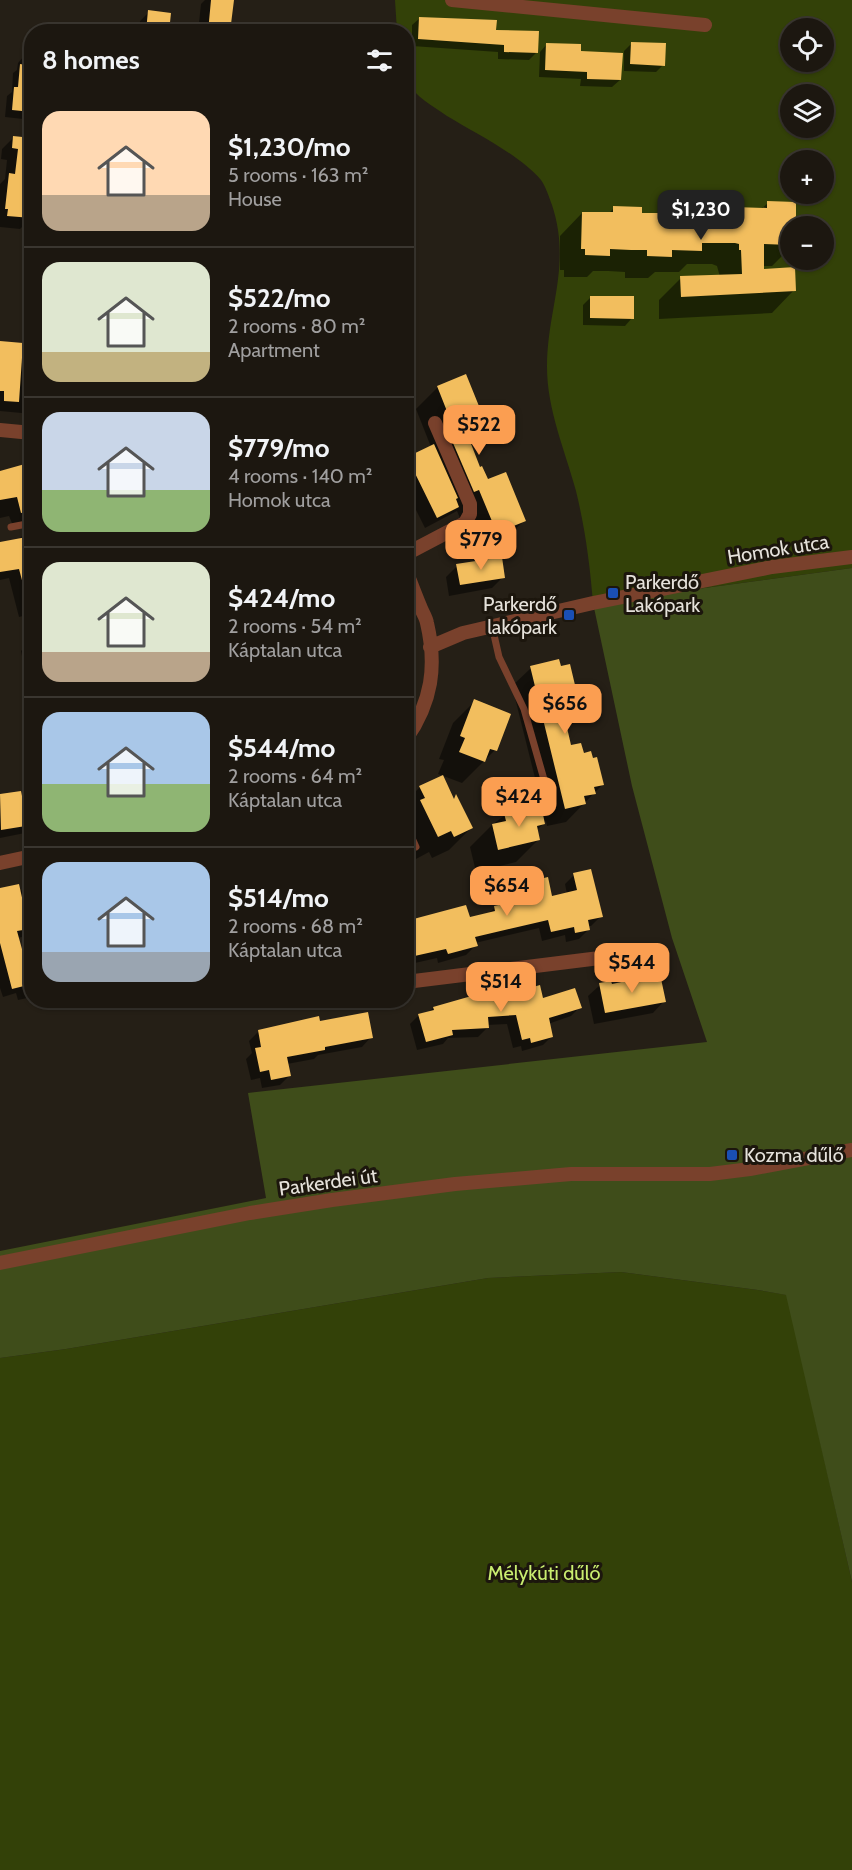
<!DOCTYPE html>
<html lang="en">
<head>
<meta charset="utf-8">
<style>
  :root { --surface:#1c1710; --page:#29241e; --text:#f1f3f6; --muted:#a09f9f; --line:#3a3630; --accent:#fb9e51 }
  body { margin:0; font-family:Cabin,sans-serif; background:var(--page); color:var(--text); height:100vh; display:flex; flex-direction:column; font-size:22px; white-space:nowrap }
  * { box-sizing:border-box; margin:0 }
  p { font-size:20px; color:var(--muted) }
  .icon { flex:none; width:33px; height:33px; fill:none; stroke:currentColor; stroke-width:2; stroke-linecap:round; stroke-linejoin:round }
  .map { position:relative; flex:1; overflow:hidden }
  .panel { position:absolute; left:24px; top:24px; width:390px; height:984px; display:flex; flex-direction:column; background:var(--surface); border-radius:24px; box-shadow:0 2px 4px #0004,0 0 0 2px var(--line) }
  .panel>* { flex:none }
  .tools { position:absolute; left:780px; top:18px; display:grid; gap:12px }
  .tools a { display:grid; place-items:center; width:54px; height:54px; border-radius:50%; background:var(--surface); box-shadow:0 2px 4px #0004,0 0 0 2px var(--line); font-size:30px }
  .price { position:absolute; translate:-50% -51px; padding:0 14px; border-radius:12px; background:var(--accent); color:#111; font-size:20px; line-height:39px; filter:drop-shadow(0 2px 3px #0008) }
  .price::after { content:''; position:absolute; left:50%; top:36px; width:18px; height:14px; margin-left:-9px; background:inherit; clip-path:polygon(0 0,100% 0,50% 100%) }
  .price.selected { background:#222; color:#fff }
  ul { padding:0; list-style:none }
  li { display:flex; align-items:center; gap:18px; height:150px; padding:0 18px }
  li+li { border-top:2px solid var(--line) }
  li span { display:grid; place-items:center; flex:none; width:168px; height:120px; border-radius:18px; color:#555 }
  li>.icon { margin-inline-start:auto }
  span .icon { width:72px; height:72px; fill:#fffc; stroke-width:1 }
  li b { font-size:26px }
  h2 { display:flex; justify-content:space-between; align-items:center; height:72px; padding:0 18px; font-size:26px }
  .map>svg:first-child { display:block }
  .green { fill:#334108; fill-rule:evenodd }
  .forest { fill:#3f4d1a }
  .shadow { fill:#0007 }
  .building { fill:#f2be5e }
  .lines { fill:none; stroke-linecap:round; stroke-linejoin:round }
  .service { stroke:#79412c; stroke-width:7 }
  .minor { stroke:#79412c; stroke-width:14 }
  .transit-dot { fill:#1a4fb4; stroke:#1c160d; stroke-width:2 }
  .labels { text-anchor:middle; dominant-baseline:central; stroke-width:6; stroke-linejoin:round; paint-order:stroke }
  .street-label { font-size:20px; fill:#e6e2db; stroke:#1c160d }
  .poi-label { font-size:20px; fill:#e6e2db; stroke:#1c160d; text-anchor:start }
  .park-label { font-size:20px; fill:#c9ed70; stroke:#1c160d }
</style>
</head>
<body>
<div class="map">
<svg width="852" height="1870" viewBox="0 0 852 1870">
  <rect width="100%" height="100%" fill="#251f16"/>
  <path class="green" d="M395,0H852V568L593,603C590,565 585,528 576,491C565,450 547,410 547,367C547,308 572,266 552,205C549,197 546,187 541,180C520,155 475,133 447,116C433,106 415,97 407,81L406,32L397,31ZM790,28H824V62H790ZM790,94H824V128H790ZM790,160H824V194H790ZM790,226H824V260H790Z
    M621,1272L758,1290L787,1295L852,1582V1870H0V1358L66,1349L488,1278Z"/>
  <path class="forest" d="M852,568V1582L786,1295L758,1290L621,1272L488,1278L66,1349L0,1358V1251L266,1198L248,1093L707,1042L672,938L632,786L593,603Z"/>
  <path class="shadow" d="M205,0H232L229,32H198L201,4Z
    M149,12L168,32H139L140,21Z
    M420,18L494,32L537,52L529,60L498,59V52L412,46V25Z
    M632,43L663,65L656,72L624,71V51Z
    M547,44L580,52L620,80L612,87L580,86L581,79L539,77L540,52Z
    M25,55L32,56V120L5,117L7,96L12,92L13,73L17,70L18,63Z
    M13,138L32,140L31,218L20,229L0,227V184L5,179L7,160L1,159L2,149Z
    M705,201L732,209H761L768,203H795L794,226H790V248L772,266H762V271L794,290L772,313L659,319V300L681,278L720,277L717,266L712,264H687L679,272H655L648,278H625V272L608,271H593L587,277H564V270H560V236L582,213L608,214L614,208L641,214L668,215L674,208L697,209Z
    M591,297L632,318L625,326L583,325V305Z
    M406,312L415,313L414,337L406,345Z
    M0,343L20,363L32,364V414L0,411Z
    M438,387L481,416L476,421L480,430L468,442L479,469L487,481L524,521L489,554L477,559L457,511L425,528L406,490V459L431,447L416,409Z
    M32,464V631L27,615L19,617L9,578L0,580V543L18,540L27,531L23,527L14,528L9,516L0,518V471Z
    M457,566L503,577L492,588L449,596L446,577Z
    M31,640H32V689L28,671H25L21,651Z
    M531,668L571,687L573,693L567,699L568,704L561,711L570,747L582,755L603,784L566,822L547,826L546,821L536,831L538,840L516,862L476,872L470,847L492,825L505,815L542,806L512,686Z
    M475,701L495,750L462,783L438,774L444,760L439,759L453,723Z
    M420,787L453,800L456,797L471,828L449,850L432,858L429,852L416,859L406,839V801Z
    M20,792L21,797L32,795V827L25,833L0,838V796Z
    M406,849L410,857L406,861Z
    M574,875L601,916L591,926H588V930L579,939L566,942L565,935L542,941L539,928L475,943L476,945L466,955L438,963L437,958L406,965V922L469,919L488,914L494,908L520,902L518,893L528,883L551,898L567,894L565,884Z
    M32,888V935L17,938L24,962L32,960V997L18,1000L16,993L3,997L0,988V890L19,891Z
    M600,985L610,986L664,1001L653,1013L594,1024L588,996Z
    M542,1000L580,1007L571,1016L548,1024L552,1036L543,1045L522,1051L521,1046L513,1048L507,1024L487,1025V1028L478,1037L448,1038L443,1044L417,1050L410,1024L419,1015L429,1012L433,1008Z
    M319,1023L371,1037L362,1047L318,1055L314,1059L287,1064L290,1075L280,1085L262,1088L260,1078L251,1080L246,1059L252,1053L249,1041L258,1032Z"/>
  <path class="building" d="M211,0H234L230,32H208Z
    M148,10L171,13L169,32H146Z
    M419,17L497,20L496,30L539,31L538,53L504,52V45L418,39Z
    M631,42L666,43L665,66L630,64Z
    M546,43L581,44V51L623,53L621,80L587,79V72L545,70Z
    M20,64L32,66V112L12,110L14,87H18Z
    M13,136L32,138V218L7,216L8,209H5L9,173L15,174L18,149L12,148Z
    M705,199L734,200V207L767,208V201L796,202V226H790V245L764,244V269L795,267L796,291L681,297L680,276L742,274L741,250H739V244L735,243H702V251L672,250V257L647,256V250H631L610,249V256L585,255V249H581L582,212H613V206L642,207V213H674V207H705Z
    M590,296H634V319L590,318Z
    M0,341L23,343L19,402L4,401V391H0Z
    M466,374L483,416L477,418L481,431L468,436L480,467L482,466L488,479L506,472L526,521L511,527L513,532L499,538L479,490L474,492L450,436L456,434L437,386Z
    M434,444L458,498L456,499L459,507L437,518L407,457Z
    M32,462V511L21,513L17,497L0,500V471Z
    M32,536V599H27L19,569L0,572V542Z
    M502,557L505,578L460,585L456,564Z
    M559,659L561,666L570,664L575,685L572,686L574,694L568,695L570,704L562,706L571,745L581,743L584,753L591,751L593,758L597,757L604,785L594,787L596,794L584,796L586,804L565,809L530,666Z
    M474,699L511,714L497,751L490,749L485,762L459,752L465,738L460,736Z
    M443,775L454,799L456,794L473,828L454,837L451,831L438,837L420,800L425,798L419,786Z
    M21,791L25,811L32,809V825L1,830L0,794Z
    M541,805L545,824L537,826L540,840L498,850L492,824L506,821L504,813Z
    M591,869L603,917L588,920L590,930L575,933L574,927L551,932L548,920L475,937L478,946L448,954L446,949L410,957L406,941V921L466,905L470,917L495,911L494,906L531,898L527,882L548,877L552,896L577,890L573,873Z
    M19,884L29,929L17,931L25,960L32,959V984L12,989L0,943V888Z
    M660,974L666,1002L605,1013L599,983L611,981L612,984Z
    M540,985L543,998L575,988L582,1008L549,1018L553,1037L531,1043L530,1038L522,1040L516,1015L488,1017L489,1028L452,1030L453,1035L426,1042L418,1014L434,1010L433,1007L468,997L501,996Z
    M368,1012L373,1038L325,1047V1050L287,1057L291,1076L271,1080L269,1070L260,1072L255,1048L261,1047L258,1030L319,1016L320,1021Z"/>
  <g class="lines">
    <path class="service" d="M11,527L32,523
      M492,626L499,657L524,709L545,783
      M406,825L416,847"/>
    <path class="minor" d="M452,0L705,25
      M0,430L32,433
      M406,554L465,523L470,514V504L435,423
      M406,571C411,583 415,594 420,606C422,612 426,617 427,623C437,666 432,702 406,739
      M430,647L463,633L593,603L772,567L852,557
      M0,863L32,856
      M406,982L656,951
      M234,1000L244,1002L258,1000
      M0,1263L250,1213L332,1200L455,1184L571,1174H710L750,1169L852,1150"/>
  </g>
  <g class="transit-dot">
    <rect x="607" y="587" width="12" height="12" rx="3"/>
    <rect x="563" y="609" width="12" height="12" rx="3"/>
    <rect x="726" y="1149" width="12" height="12" rx="3"/>
  </g>
  <g class="labels">
    <g class="street-label">
      <text transform="translate(778 549) rotate(-9)">Homok utca</text>
      <text transform="translate(328 1182) rotate(-8)">Parkerdei út</text>
    </g>
    <g class="poi-label">
      <text x="625" y="582">Parkerdő<tspan x="625" dy="23">Lakópark</tspan></text>
      <text x="557" y="604" text-anchor="end">Parkerdő<tspan x="557" dy="23">lakópark</tspan></text>
      <text x="744" y="1155">Kozma dűlő</text>
    </g>
    <g class="park-label">
      <text x="544" y="1573">Mélykúti dűlő</text>
    </g>
  </g>
</svg>
<div class="tools">
<a><svg class="icon" aria-label="locate" viewBox="0 0 24 24"><circle cx="12" cy="12" r="6"/><path d="M12 2v4M12 18v4M2 12h4M18 12h4"/></svg></a>
<a><svg class="icon" aria-label="layers" viewBox="0 0 24 24"><path d="M12 4l9 5-9 5-9-5zM3 14l9 5 9-5"/></svg></a>
<a>+</a>
<a>−</a>
</div>
<b class="price selected" style="left:701px;top:241px">$1,230</b>
<b class="price" style="left:479px;top:456px">$522</b>
<b class="price" style="left:481px;top:571px">$779</b>
<b class="price" style="left:565px;top:735px">$656</b>
<b class="price" style="left:519px;top:828px">$424</b>
<b class="price" style="left:507px;top:917px">$654</b>
<b class="price" style="left:632px;top:994px">$544</b>
<b class="price" style="left:501px;top:1013px">$514</b>
<section class="panel">
<h2>8 homes<svg class="icon" aria-label="filters" viewBox="0 0 24 24"><path d="M4 7h16M4 17h16"/><circle cx="9" cy="7" r="2"/><circle cx="15" cy="17" r="2"/></svg></h2>
<ul>
<li><span style="background:linear-gradient(#ffd9b3 70%,#b9a48a 0)"><svg class="icon" aria-label="home" viewBox="0 0 24 24"><path d="M3 11l9-7 9 7M6 9v11h12V9"/></svg></span><div><b>$1,230/mo</b><p>5 rooms · 163 m²</p><p>House</p></div></li>
<li><span style="background:linear-gradient(#dfe7d0 75%,#c2b280 0)"><svg class="icon" aria-label="home" viewBox="0 0 24 24"><path d="M3 11l9-7 9 7M6 9v11h12V9"/></svg></span><div><b>$522/mo</b><p>2 rooms · 80 m²</p><p>Apartment</p></div></li>
<li><span style="background:linear-gradient(#c9d6e8 65%,#8fb573 0)"><svg class="icon" aria-label="home" viewBox="0 0 24 24"><path d="M3 11l9-7 9 7M6 9v11h12V9"/></svg></span><div><b>$779/mo</b><p>4 rooms · 140 m²</p><p>Homok utca</p></div></li>
<li><span style="background:linear-gradient(#dfe7d0 75%,#b9a48a 0)"><svg class="icon" aria-label="home" viewBox="0 0 24 24"><path d="M3 11l9-7 9 7M6 9v11h12V9"/></svg></span><div><b>$424/mo</b><p>2 rooms · 54 m²</p><p>Káptalan utca</p></div></li>
<li><span style="background:linear-gradient(#a9c7e8 60%,#8fb573 0)"><svg class="icon" aria-label="home" viewBox="0 0 24 24"><path d="M3 11l9-7 9 7M6 9v11h12V9"/></svg></span><div><b>$544/mo</b><p>2 rooms · 64 m²</p><p>Káptalan utca</p></div></li>
<li><span style="background:linear-gradient(#a9c7e8 75%,#9aa5b1 0)"><svg class="icon" aria-label="home" viewBox="0 0 24 24"><path d="M3 11l9-7 9 7M6 9v11h12V9"/></svg></span><div><b>$514/mo</b><p>2 rooms · 68 m²</p><p>Káptalan utca</p></div></li>
</ul>
</section>
</div>
</body>
</html>
